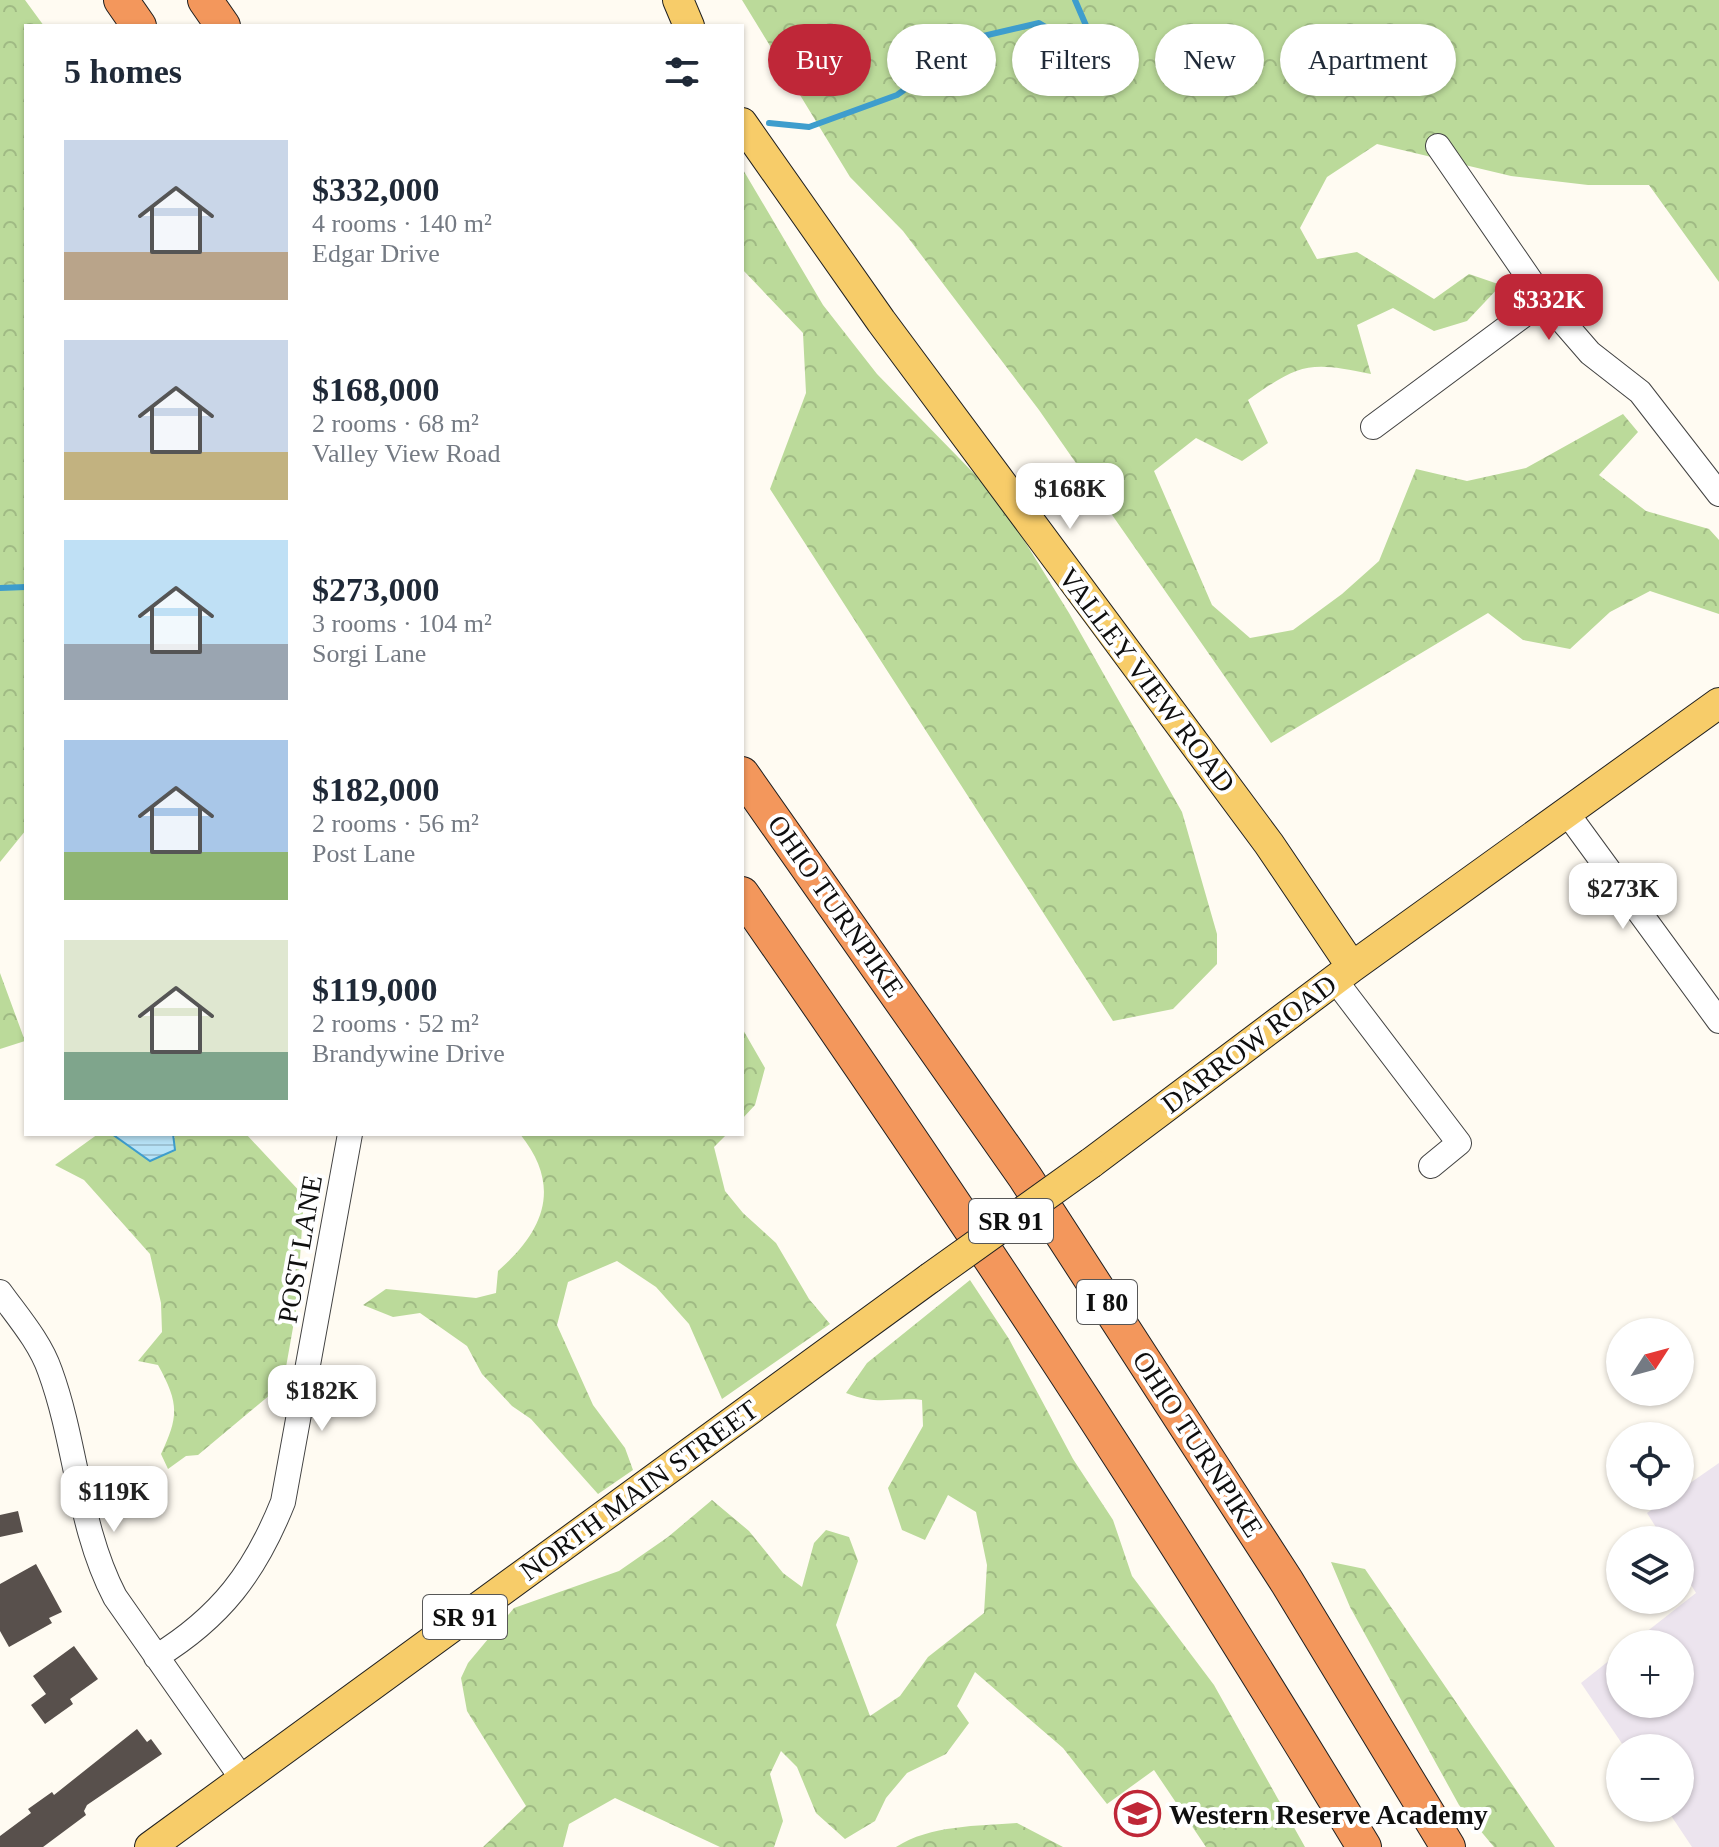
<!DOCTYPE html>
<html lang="en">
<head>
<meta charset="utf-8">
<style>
  :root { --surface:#fff; --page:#f2f2f3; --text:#1f2937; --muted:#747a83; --accent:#bf2738 }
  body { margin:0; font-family:"Times New Roman",serif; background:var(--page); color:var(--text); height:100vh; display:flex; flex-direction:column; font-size:30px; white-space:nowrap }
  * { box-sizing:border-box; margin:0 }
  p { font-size:26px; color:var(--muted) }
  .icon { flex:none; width:44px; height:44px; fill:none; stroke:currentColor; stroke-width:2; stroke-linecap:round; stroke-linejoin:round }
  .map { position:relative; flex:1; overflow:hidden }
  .sheet { position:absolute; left:24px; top:24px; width:720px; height:1112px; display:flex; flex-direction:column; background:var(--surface); border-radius:0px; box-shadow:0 2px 6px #0004 }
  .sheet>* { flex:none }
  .hud { position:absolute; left:768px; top:24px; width:760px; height:72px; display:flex; gap:16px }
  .needle { width:52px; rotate:54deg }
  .controls { position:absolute; left:1606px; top:1318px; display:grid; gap:16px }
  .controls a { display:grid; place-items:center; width:88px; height:88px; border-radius:50%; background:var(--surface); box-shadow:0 2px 6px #0004; font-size:40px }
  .price { position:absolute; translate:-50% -68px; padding:0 18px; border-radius:16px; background:#fff; color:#222; font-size:26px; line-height:52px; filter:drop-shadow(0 2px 4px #0008) }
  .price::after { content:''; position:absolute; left:50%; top:48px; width:24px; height:18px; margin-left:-12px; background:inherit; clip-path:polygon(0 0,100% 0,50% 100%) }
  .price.current { background:var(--accent); color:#fff }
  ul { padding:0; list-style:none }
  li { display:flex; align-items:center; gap:24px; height:200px; padding:0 40px }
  li span { display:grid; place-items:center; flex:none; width:224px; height:160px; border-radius:0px; color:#555 }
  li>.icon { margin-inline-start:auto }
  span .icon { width:96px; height:96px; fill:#fffc; stroke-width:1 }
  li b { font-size:34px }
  h2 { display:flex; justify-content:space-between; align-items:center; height:96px; padding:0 40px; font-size:34px }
  .tag { padding:0 28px; border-radius:36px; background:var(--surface); box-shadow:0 2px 6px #0004; font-size:28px; line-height:72px }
  .tag.current { background:var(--accent); color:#fff }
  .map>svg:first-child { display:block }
  .industrial { fill:#ece4ee }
  .forest { fill:url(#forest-crowns) }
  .water { fill:url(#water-rules); stroke:#3e9dcd; stroke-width:2 }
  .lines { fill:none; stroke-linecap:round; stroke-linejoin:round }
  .stream { stroke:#3e9dcd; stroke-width:6 }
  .building { fill:#58504c }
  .minor-casing { stroke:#424242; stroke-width:26 }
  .major-casing { stroke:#202020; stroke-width:32 }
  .highway-casing { stroke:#202020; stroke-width:36 }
  .minor { stroke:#fff; stroke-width:24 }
  .major { stroke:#f7cc69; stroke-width:30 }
  .highway { stroke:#f3975c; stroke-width:34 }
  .major-bridge-casing { stroke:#202020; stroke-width:32; stroke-linecap:butt }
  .major-bridge { stroke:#f7cc69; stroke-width:30 }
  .labels { text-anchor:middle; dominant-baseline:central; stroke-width:8; stroke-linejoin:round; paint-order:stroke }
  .shield { fill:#fff; stroke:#575757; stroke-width:2 }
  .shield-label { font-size:26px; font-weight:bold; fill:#0f0f0f }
  .street-label { font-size:28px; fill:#0f0f0f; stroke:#fff }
  .poi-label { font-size:28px; font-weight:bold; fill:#0f0f0f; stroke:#fff; text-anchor:start }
</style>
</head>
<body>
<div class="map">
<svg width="1719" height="1847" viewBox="0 0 1719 1847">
  <defs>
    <pattern id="forest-crowns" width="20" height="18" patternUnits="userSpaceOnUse" patternTransform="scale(2)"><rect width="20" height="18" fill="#bbda9a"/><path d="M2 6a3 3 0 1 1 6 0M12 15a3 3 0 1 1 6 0" fill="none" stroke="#a0ba84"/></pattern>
    <pattern id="water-rules" width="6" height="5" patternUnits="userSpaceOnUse" patternTransform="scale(2)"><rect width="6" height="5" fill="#b7e2f6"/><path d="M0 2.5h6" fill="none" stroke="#9cc1d2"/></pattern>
  </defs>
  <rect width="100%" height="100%" fill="#fffbf2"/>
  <path class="industrial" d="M1719,1463V1847H1692L1666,1808H1680V1748H1625L1581,1683L1620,1652V1704H1680V1644H1631L1696,1593L1680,1567V1540H1664L1647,1513L1671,1496H1680V1490Z"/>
  <path class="forest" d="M0,0H25L44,26H26V830L0,862Z
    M742,0H1719V282L1649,185H1588L1511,176L1377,144L1327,177L1300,228L1317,259L1357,252L1434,299L1469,274L1501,285L1467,321L1434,331L1393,308L1357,325L1371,374C1309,361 1300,363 1248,400L1268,443L1242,461L1196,438L1154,471L1212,605L1250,638L1293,630L1342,594L1379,561L1416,469L1467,481L1526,468L1623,414L1638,432L1599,475L1646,511L1709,529L1719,540V614L1650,591L1610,612L1570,649L1523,640L1488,613L1271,743L1039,410L903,231L850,177Z
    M742,168L823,305L877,374L998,498L1069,613L1182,812L1217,934V964L1173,1009L1113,1021L770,489L806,393L803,333L742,269Z
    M0,973L25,1041L0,1049Z
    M742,1028L765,1068L755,1105L742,1119Z
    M98,1134L175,1138L173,1134H246L304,1196L297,1305L283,1384L198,1455L186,1456L168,1469L161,1454C179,1416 179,1403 158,1365L138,1361L162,1332L161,1303L150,1254L84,1180L55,1165Z
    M520,1134H727L714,1147L725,1191L743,1213L776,1243L809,1299L830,1324L722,1399L689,1324L656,1287L617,1261L568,1282L557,1325L593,1405L625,1448L633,1470L598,1494L531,1419L512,1406L482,1374L467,1346L420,1313L393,1317L363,1305L386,1289L476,1298L496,1293L498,1271C545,1230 562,1186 520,1134Z
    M970,1280L1009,1339L1073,1459L1113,1520L1132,1576L1214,1685L1305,1847H1206L1154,1770L1107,1804L1063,1748L975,1672L957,1706L969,1723L946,1754L907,1773L886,1798L875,1821L845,1839L816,1813L797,1767L781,1751L770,1774L783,1821L774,1847H720L615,1798L569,1824L563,1847H483L526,1806L467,1711L461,1678L468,1663L514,1608L619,1571L668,1537L712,1500L749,1531L783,1573L802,1587L814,1543L826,1530L849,1537L858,1561L836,1625L870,1716L900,1696L928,1657L984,1613L987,1565L976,1512L948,1495L925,1540L902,1530L888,1488L923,1426L922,1400C888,1397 880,1406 846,1393L867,1363Z
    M1331,1562L1365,1569L1555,1847H1494L1459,1805L1350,1607Z
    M1017,1823L1063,1847H896C930,1825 978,1826 1017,1823Z"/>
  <path class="water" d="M112,1134H173L175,1150L150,1161Z"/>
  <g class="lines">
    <path class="stream" d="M769,123L809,127L897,95L979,37L1039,23L1072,43L1088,30L1075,0
      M0,588L26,587"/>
  </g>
  <path class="building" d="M18,1511L23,1532L0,1537V1515Z
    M36,1564L62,1612L49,1618L52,1623L9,1647L0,1631V1584Z
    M74,1646L98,1679L70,1699L73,1704L45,1724L31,1705L46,1694L33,1676Z
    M137,1729L147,1742L151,1739L162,1754L87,1805L84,1811L86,1815L43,1847H0V1836L31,1813L28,1809L52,1792L54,1795Z"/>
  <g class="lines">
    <defs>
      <path id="minor" d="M1438,146L1544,300L1590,353L1640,392L1719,494
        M1373,427L1544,300
        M1567,813L1719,1021
        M1335,980L1459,1143L1431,1166
        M0,1292C18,1317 40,1342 50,1371C77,1445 78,1526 115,1597L243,1780
        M156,1657C221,1617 255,1572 283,1502L350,1134"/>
      <path id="major" d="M678,0L689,26
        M742,123L881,321L1269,844L1352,967
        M1091,1163L1352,967L1719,703
        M150,1847L930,1278"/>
      <path id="highway" d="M121,0L139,26
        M205,0L223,26
        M742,774L1025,1177L1287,1582L1448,1847
        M742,894C959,1205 1168,1522 1364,1847"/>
    </defs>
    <use href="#minor" class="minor-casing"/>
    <use href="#major" class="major-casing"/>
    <use href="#highway" class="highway-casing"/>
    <use href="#minor" class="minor"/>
    <use href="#major" class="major"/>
    <use href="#highway" class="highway"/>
    <defs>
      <path id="major-bridge" d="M930,1278L1091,1163"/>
    </defs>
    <use href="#major-bridge" class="major-bridge-casing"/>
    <use href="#major-bridge" class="major-bridge"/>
  </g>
  <defs>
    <symbol id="university-ring" viewBox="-11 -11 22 22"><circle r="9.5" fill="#fff" stroke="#bf2738" stroke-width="1.5"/><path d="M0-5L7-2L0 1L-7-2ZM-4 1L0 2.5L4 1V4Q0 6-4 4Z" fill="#bf2738"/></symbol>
  </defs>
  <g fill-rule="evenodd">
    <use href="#university-ring" x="1112" y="1788" width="51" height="51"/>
  </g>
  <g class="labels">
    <g class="shield">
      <rect x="969" y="1199" width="84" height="44" rx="6"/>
      <rect x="1077" y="1280" width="60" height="44" rx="6"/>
      <rect x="423" y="1595" width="84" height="44" rx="6"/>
    </g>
    <g class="shield-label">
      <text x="1011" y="1221">SR 91</text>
      <text x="1107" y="1302">I 80</text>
      <text x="465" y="1617">SR 91</text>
    </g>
    <g class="street-label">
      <text transform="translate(1147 680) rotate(53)">VALLEY VIEW ROAD</text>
      <text transform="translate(836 906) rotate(55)">OHIO TURNPIKE</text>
      <text transform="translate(1249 1044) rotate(-37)">DARROW ROAD</text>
      <text transform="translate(300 1249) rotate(-80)">POST LANE</text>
      <text transform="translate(1198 1444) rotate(57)">OHIO TURNPIKE</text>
      <text transform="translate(639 1490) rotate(-36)">NORTH MAIN STREET</text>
    </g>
    <g class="poi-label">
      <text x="1169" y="1814">Western Reserve Academy</text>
    </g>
  </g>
</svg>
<div class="controls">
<a><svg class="needle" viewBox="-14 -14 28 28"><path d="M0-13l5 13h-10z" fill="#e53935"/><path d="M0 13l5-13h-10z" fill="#747a83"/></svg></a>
<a><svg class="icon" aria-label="locate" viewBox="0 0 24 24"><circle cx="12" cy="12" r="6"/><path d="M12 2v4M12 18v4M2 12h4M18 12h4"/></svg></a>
<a><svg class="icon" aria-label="layers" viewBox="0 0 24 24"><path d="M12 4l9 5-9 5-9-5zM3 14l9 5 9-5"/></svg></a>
<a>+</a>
<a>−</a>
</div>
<b class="price current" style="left:1549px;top:342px">$332K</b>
<b class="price" style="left:1070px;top:531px">$168K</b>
<b class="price" style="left:1623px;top:931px">$273K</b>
<b class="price" style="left:322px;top:1433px">$182K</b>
<b class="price" style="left:114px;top:1534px">$119K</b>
<div class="hud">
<a class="tag current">Buy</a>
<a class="tag">Rent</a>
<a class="tag">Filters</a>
<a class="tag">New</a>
<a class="tag">Apartment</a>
</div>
<section class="sheet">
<h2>5 homes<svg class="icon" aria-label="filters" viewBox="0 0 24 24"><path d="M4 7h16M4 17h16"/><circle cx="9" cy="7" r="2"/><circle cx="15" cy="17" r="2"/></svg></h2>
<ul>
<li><span style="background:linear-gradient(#c9d6e8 70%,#b9a48a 0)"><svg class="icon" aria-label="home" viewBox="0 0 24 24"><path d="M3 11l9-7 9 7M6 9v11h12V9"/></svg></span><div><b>$332,000</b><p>4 rooms · 140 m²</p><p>Edgar Drive</p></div></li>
<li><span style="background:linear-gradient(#c9d6e8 70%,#c2b280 0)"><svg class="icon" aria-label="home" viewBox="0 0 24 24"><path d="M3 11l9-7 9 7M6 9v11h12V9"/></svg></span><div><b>$168,000</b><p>2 rooms · 68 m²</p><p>Valley View Road</p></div></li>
<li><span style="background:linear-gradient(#bfe0f5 65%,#9aa5b1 0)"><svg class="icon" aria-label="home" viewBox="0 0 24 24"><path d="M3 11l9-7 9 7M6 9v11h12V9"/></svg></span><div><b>$273,000</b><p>3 rooms · 104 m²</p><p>Sorgi Lane</p></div></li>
<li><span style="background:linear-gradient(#a9c7e8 70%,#8fb573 0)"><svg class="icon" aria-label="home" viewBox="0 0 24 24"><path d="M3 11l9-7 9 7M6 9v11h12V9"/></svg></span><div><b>$182,000</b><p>2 rooms · 56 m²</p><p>Post Lane</p></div></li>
<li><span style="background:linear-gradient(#dfe7d0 70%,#7fa58c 0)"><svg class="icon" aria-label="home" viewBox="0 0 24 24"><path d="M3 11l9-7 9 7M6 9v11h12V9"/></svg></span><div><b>$119,000</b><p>2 rooms · 52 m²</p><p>Brandywine Drive</p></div></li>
</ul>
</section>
</div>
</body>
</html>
